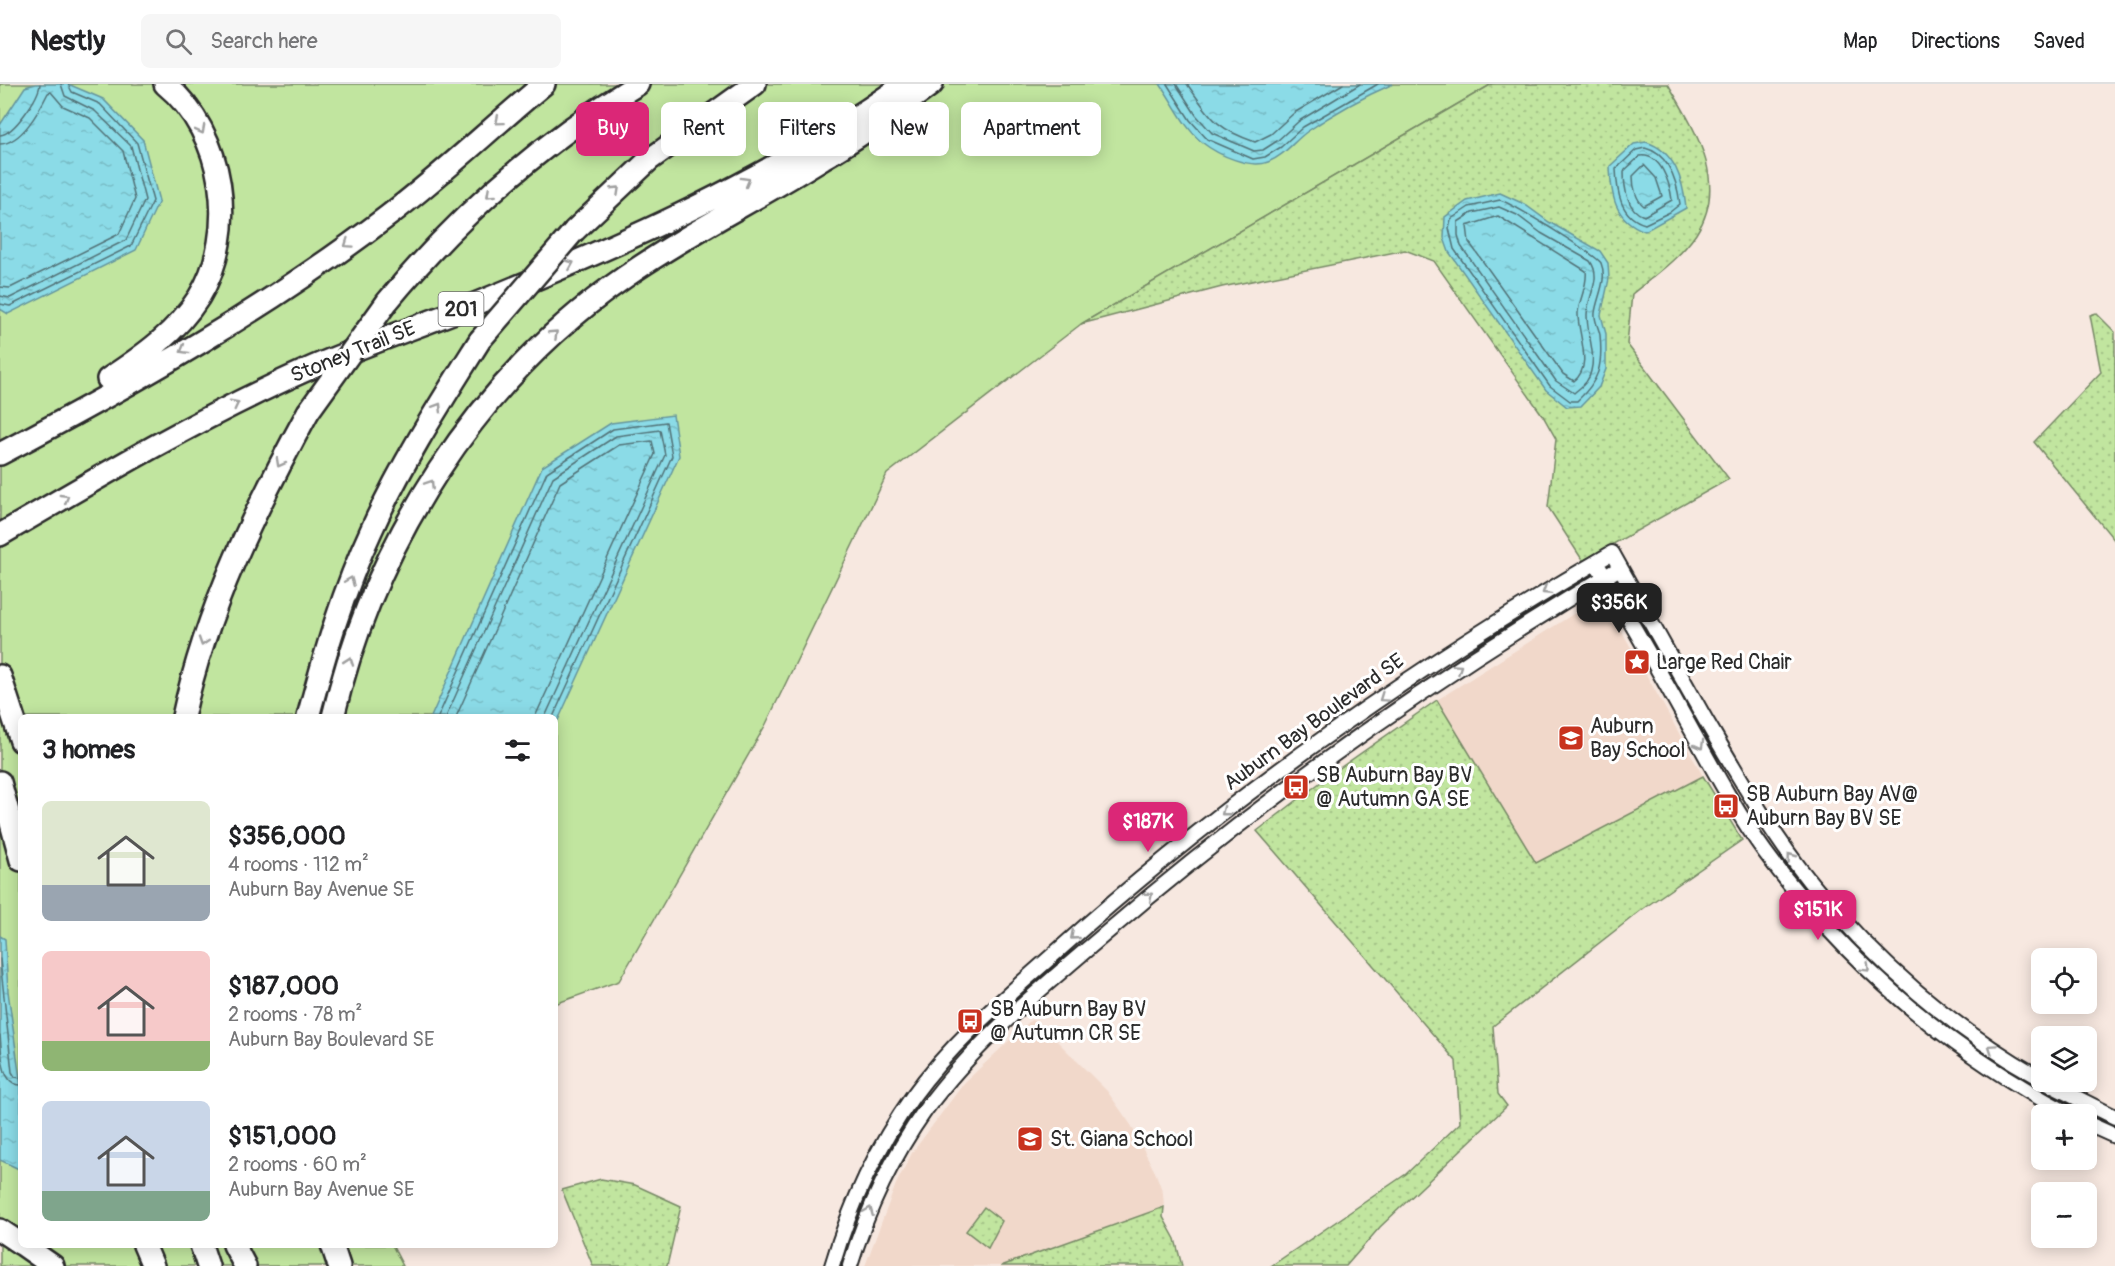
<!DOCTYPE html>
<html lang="en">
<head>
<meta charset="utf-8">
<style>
  :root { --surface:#fff; --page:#f6f6f6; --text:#202124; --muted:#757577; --line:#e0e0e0; --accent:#db2777 }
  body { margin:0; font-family:Pangolin,sans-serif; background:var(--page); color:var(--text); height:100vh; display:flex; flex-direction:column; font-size:22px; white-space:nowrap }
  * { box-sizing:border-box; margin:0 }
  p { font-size:20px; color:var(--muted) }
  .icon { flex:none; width:33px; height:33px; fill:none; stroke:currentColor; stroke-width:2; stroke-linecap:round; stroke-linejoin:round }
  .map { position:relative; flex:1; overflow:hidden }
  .sheet { position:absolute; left:18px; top:630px; width:540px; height:534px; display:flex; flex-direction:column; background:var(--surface); border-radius:9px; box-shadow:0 3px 15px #0003 }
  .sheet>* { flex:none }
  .guide { position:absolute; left:576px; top:18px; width:570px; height:54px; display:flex; gap:12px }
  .controls { position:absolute; left:2031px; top:864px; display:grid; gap:12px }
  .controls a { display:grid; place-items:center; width:66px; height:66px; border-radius:9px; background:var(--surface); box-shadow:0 3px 15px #0003; font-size:30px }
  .price { position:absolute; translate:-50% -51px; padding:0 14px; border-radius:12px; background:var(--accent); color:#fff; font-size:20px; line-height:39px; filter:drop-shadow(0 2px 3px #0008) }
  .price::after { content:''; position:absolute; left:50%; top:36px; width:18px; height:14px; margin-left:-9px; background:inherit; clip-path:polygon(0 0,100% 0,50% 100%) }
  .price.active { background:#222; color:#fff }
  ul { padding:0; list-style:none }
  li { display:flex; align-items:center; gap:18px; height:150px; padding:0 24px }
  li span { display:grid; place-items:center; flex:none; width:168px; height:120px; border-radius:9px; color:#555 }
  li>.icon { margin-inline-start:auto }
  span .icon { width:72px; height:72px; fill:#fffc; stroke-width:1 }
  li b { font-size:26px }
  h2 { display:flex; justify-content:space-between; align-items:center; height:72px; padding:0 24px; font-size:26px }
  .pill { padding:0 21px; border-radius:9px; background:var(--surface); box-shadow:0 3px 15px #0003; font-size:21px; line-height:54px }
  .pill.active { background:var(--accent); color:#fff }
  header { display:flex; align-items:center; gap:36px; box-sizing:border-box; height:84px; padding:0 30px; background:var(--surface); border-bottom:2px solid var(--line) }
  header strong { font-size:28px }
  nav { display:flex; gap:33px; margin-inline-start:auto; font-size:21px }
  .search { width:420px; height:54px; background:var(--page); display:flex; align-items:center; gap:15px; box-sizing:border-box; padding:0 21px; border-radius:9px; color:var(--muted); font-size:22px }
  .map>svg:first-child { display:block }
  .built { fill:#f1d8ca }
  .grass { fill:#c1e59f; stroke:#768865; stroke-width:1.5 }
  .park { fill:url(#park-dots); stroke:#768865; stroke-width:1.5 }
  .water { fill:url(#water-ripples); stroke:#65959c; stroke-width:1.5 }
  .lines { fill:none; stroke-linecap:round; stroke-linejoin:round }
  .shore { stroke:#517176; stroke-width:1.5 }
  .tertiary-casing { stroke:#2b2b2b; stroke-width:18 }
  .motorway-casing { stroke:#2b2b2b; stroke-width:26 }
  .tertiary { stroke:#fff; stroke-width:14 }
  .motorway { stroke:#fff; stroke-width:21 }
  .motorway-bridge-casing { stroke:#2b2b2b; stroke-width:26; stroke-linecap:butt }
  .motorway-bridge { stroke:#fff; stroke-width:21 }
  .oneway { stroke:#a0a0a0 }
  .labels { text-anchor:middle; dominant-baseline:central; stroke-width:6; stroke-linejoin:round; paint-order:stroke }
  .shield { fill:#fff; stroke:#6b6b6b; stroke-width:1.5 }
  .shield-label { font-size:20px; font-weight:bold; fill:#2b2b2b }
  .street-label { font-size:21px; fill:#2b2b2b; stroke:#fff }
  .poi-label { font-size:21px; fill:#2b2b2b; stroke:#fff; text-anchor:start }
</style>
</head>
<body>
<header>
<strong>Nestly</strong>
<div class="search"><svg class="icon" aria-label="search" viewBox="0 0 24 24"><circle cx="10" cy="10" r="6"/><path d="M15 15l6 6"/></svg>Search here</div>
<nav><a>Map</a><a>Directions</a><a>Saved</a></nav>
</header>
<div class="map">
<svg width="2115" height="1182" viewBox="0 0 2115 1182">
  <defs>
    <pattern id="park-dots" width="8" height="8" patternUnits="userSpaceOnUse" patternTransform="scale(1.5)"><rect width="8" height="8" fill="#c1e59f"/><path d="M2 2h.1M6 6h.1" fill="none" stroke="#a6c589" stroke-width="1.8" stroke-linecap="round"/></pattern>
    <pattern id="water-ripples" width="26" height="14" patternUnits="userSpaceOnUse" patternTransform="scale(1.5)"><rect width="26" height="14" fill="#8bdbe7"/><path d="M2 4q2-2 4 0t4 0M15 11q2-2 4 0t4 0" fill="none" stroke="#78bcc6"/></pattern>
  </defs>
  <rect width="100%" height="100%" fill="#f7e8e0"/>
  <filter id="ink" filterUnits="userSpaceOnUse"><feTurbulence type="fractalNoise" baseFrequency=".0167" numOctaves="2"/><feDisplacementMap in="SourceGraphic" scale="12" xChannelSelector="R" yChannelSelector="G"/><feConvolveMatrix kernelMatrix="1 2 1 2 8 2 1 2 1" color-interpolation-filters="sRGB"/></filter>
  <g filter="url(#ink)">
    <path class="built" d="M1602,512L1703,692L1536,780L1437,616Z
      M1031,936L1039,939L1107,1007L1131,1041L1156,1090L1163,1109L1164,1123L1001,1182H865L896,1100L912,1069L964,999Z"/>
    <path class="grass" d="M0,0H1492L1081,240L887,390L766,640L619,897L555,920V633H21V1161H392L403,1182H0Z"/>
    <path class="park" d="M1492,0H1668C1694,44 1730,99 1696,150C1680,174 1654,192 1632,210L1627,260L1729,395L1583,477L1548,423L1556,355L1543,332L1434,177L1405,166L1222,203L1081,240Z
      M2096,229L2115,248V457L2034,358L2101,288L2090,231Z
      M1437,616L1536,779L1703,692L1742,756L1644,824L1493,942L1498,1010L1507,1022L1380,1143L1346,1182H1271L1406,1090L1460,1039L1456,977L1257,747L1334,688Z
      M601,1095L635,1101L681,1122L667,1182H593L562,1106Z
      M984,1123L1002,1137L988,1164L966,1147Z
      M1164,1123L1163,1133L1175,1155L1182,1182H1001Z"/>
    <path class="water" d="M36,0H68L103,15L143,56L159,117L136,166L8,230L0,225V41L25,3Z
      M1160,0H1393C1363,13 1334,29 1308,47C1294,57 1284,72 1268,78C1250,85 1218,71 1203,59C1184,44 1174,19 1160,0Z
      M1646,58C1675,67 1683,96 1686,124L1645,147C1614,136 1611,111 1610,82L1634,60Z
      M1500,109L1524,120L1549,138L1600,167L1608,179L1609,195L1601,231L1606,250V285L1599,303L1581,322L1567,323L1546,306L1449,168L1444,154L1445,133L1467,117Z
      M673,331L679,372L555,643V633H431L542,383L611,339Z
      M0,852L5,855L8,907L21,1003V1086L0,1076Z"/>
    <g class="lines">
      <path class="shore" d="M1167,0L1190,36L1207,55L1253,75L1265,73L1281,63L1303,43L1378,0
        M1176,0L1196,31L1212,49L1254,67L1263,66L1277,57L1299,37L1360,0
        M1187,0C1211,33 1214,44 1255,58L1271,50L1294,29L1343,0
        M0,51C14,50 39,13 40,0
        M0,60C22,59 39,27 48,9L51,8L63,22L90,34L123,67L135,115L119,150L10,204L0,203
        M1645,64C1669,70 1677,97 1680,120L1670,128L1645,140C1620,133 1617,108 1616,85L1636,66Z
        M1640,72C1661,69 1670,100 1672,116L1644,132C1627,127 1624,103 1624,87Z
        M1644,81L1656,94L1662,112L1644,122C1636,116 1633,103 1633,92Z
        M1500,116C1512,119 1596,171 1601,179C1608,196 1597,213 1595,229C1594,237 1599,244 1600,251C1603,282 1599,297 1577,317H1570L1550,302L1454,165L1449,144L1451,135L1469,123Z
        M1499,123L1517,131L1541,149L1590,177C1603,195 1587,212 1587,231C1587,250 1596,269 1591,287C1589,298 1582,302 1574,309L1556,297L1461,162L1458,151V138L1472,129Z
        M1498,132L1586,187C1588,202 1579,215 1578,229C1577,249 1594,282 1574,297L1563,290L1469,158L1467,142Z
        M0,212L10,214L126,156L145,116L131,62L95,27L65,12L61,0
        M0,220L10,222L131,162L153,117L137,59L100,20L72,8L68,0
        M438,633L547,388L613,345L666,338L672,372L553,633
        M446,633L553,393L616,352L660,346L665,371L545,633
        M456,633L560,399L619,361L652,357L655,370L535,633
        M0,875L12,988L15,993L21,994
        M0,951C2,968 0,1000 21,1001"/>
      <defs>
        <path id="tertiary" d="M1600,485C1627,532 1655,579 1681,627C1708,675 1733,724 1765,768C1846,878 1948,966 2069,1030
          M2045,998L2115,1033
          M2086,1039L2115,1052
          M832,1182C850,1121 876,1064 913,1012C954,955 1011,909 1062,863C1230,712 1417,582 1612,469C1643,524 1674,579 1705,635C1738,691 1770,748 1811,799C1874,877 1954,946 2042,995
          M850,1182C867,1126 892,1073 926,1025C975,958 1042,904 1105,850C1265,713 1438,591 1620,484"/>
        <path id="motorway" d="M574,147L649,76L755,0
          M387,218C458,132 542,58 638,0
          M108,295C143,272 176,249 199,213C239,148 225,49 165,0
          M0,370C133,300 268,224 388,132C442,91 492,43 544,0
          M0,451C99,393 199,334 304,287C360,262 418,243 475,220C625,159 773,94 905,0
          M0,592L21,657
          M183,633C206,525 256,424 308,328
          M308,633C325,569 343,507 371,447C401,380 441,318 480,256
          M333,633C374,459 477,295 625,193C688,149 758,115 823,74C861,52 897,26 932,0
          M0,698L21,776
          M0,1146L21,1160
          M23,1161L53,1182
          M144,1161L153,1182
          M201,1161L208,1182
          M234,1161L245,1182
          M332,1161L339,1182"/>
      </defs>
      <use href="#tertiary" class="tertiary-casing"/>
      <use href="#motorway" class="motorway-casing"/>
      <use href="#tertiary" class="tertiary"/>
      <use href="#motorway" class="motorway"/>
      <defs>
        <path id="motorway-bridge" d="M480,256L574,147
          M308,328L387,218"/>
      </defs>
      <use href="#motorway-bridge" class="motorway-bridge-casing"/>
      <use href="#motorway-bridge" class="motorway-bridge"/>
    </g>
    <defs><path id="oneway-chevron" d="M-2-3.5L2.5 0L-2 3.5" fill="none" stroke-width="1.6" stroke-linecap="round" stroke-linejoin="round" transform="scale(1.5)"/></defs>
    <g class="oneway">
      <use href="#oneway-chevron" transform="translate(499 37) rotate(140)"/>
      <use href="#oneway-chevron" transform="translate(201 46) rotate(62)"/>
      <use href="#oneway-chevron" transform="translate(746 97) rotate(-30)"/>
      <use href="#oneway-chevron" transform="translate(616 106) rotate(-43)"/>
      <use href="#oneway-chevron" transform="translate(490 110) rotate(138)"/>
      <use href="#oneway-chevron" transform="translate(348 160) rotate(145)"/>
      <use href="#oneway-chevron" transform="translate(570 180) rotate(-23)"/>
      <use href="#oneway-chevron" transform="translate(554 250) rotate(-43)"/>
      <use href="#oneway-chevron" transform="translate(184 266) rotate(150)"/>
      <use href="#oneway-chevron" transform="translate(235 320) rotate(-27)"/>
      <use href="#oneway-chevron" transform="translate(438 323) rotate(-58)"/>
      <use href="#oneway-chevron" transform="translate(280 379) rotate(119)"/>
      <use href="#oneway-chevron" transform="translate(430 400) rotate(-57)"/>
      <use href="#oneway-chevron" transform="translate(65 414) rotate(-30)"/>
      <use href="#oneway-chevron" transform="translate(350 497) rotate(-68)"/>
      <use href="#oneway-chevron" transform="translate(1546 507) rotate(148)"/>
      <use href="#oneway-chevron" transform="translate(203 558) rotate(108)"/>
      <use href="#oneway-chevron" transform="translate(349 577) rotate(-71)"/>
      <use href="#oneway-chevron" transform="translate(1458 584) rotate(-34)"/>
      <use href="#oneway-chevron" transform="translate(1383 614) rotate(145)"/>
      <use href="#oneway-chevron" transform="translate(1700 661) rotate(61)"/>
      <use href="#oneway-chevron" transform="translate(1225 728) rotate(142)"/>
      <use href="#oneway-chevron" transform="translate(1791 773) rotate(-127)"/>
      <use href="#oneway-chevron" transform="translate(1149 812) rotate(-40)"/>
      <use href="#oneway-chevron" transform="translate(1074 852) rotate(139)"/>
      <use href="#oneway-chevron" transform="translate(1866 884) rotate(45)"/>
      <use href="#oneway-chevron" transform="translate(1992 964) rotate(-146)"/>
      <use href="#oneway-chevron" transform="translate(869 1127) rotate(-68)"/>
    </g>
  </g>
  <defs>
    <symbol id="sight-square" viewBox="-11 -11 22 22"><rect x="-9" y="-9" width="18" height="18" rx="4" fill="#c8321e" stroke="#fff"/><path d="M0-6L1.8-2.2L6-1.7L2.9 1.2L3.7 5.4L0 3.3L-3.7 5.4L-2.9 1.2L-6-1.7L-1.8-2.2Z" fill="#fff"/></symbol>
    <symbol id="school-square" viewBox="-11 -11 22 22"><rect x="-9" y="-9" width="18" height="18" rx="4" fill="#c8321e" stroke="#fff"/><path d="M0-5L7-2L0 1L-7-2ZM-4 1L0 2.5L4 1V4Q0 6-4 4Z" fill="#fff"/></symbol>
    <symbol id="bus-square" viewBox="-11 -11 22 22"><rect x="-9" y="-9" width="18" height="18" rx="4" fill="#c8321e" stroke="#fff"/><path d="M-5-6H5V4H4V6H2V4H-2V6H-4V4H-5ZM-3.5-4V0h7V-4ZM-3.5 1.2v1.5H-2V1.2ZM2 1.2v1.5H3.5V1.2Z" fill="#fff"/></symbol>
  </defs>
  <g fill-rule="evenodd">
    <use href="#sight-square" x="1622" y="563" width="30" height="30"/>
    <use href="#school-square" x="1556" y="639" width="30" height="30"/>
    <use href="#bus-square" x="1281" y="688" width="30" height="30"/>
    <use href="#bus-square" x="1711" y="707" width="30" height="30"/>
    <use href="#bus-square" x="955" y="922" width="30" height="30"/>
    <use href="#school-square" x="1015" y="1040" width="30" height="30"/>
  </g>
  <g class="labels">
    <rect class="shield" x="438.5" y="208" width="45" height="34" rx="4.5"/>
    <g class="shield-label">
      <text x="461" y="225">201</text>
    </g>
    <g class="street-label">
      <text transform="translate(353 268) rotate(-22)">Stoney Trail SE</text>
      <text transform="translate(1314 638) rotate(-36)">Auburn Bay Boulevard SE</text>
    </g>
    <g class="poi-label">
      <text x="1656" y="578">Large Red Chair</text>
      <text x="1590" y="642">Auburn<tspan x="1590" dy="24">Bay School</tspan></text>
      <text x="1316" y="691">SB Auburn Bay BV<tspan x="1316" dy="24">@ Autumn GA SE</tspan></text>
      <text x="1746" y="710">SB Auburn Bay AV@<tspan x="1746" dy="24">Auburn Bay BV SE</tspan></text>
      <text x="990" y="925">SB Auburn Bay BV<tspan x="990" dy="24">@ Autumn CR SE</tspan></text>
      <text x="1050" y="1055">St. Giana School</text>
    </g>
  </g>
</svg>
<div class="controls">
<a><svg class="icon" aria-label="locate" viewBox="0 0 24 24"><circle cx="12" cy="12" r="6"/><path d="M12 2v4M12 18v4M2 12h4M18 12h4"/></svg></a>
<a><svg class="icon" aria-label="layers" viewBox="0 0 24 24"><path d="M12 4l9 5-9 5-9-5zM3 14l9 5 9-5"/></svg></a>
<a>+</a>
<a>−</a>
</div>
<b class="price active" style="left:1619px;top:550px">$356K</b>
<b class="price" style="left:1148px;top:769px">$187K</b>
<b class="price" style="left:1818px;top:857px">$151K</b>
<div class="guide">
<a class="pill active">Buy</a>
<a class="pill">Rent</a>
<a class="pill">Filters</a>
<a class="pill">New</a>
<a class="pill">Apartment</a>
</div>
<section class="sheet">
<h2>3 homes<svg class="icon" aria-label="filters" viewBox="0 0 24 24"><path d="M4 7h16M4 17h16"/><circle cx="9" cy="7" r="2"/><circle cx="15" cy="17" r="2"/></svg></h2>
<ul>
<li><span style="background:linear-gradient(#dfe7d0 70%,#9aa5b1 0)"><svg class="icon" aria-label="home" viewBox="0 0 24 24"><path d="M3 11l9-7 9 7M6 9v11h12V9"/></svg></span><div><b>$356,000</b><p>4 rooms · 112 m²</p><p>Auburn Bay Avenue SE</p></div></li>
<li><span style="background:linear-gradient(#f6c9c9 75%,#8fb573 0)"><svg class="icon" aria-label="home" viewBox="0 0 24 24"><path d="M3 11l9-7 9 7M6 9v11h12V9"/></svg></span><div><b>$187,000</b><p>2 rooms · 78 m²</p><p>Auburn Bay Boulevard SE</p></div></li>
<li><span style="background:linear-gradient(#c9d6e8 75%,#7fa58c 0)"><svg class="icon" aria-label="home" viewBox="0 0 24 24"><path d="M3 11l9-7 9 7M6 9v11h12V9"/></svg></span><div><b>$151,000</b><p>2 rooms · 60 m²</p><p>Auburn Bay Avenue SE</p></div></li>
</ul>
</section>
</div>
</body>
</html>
